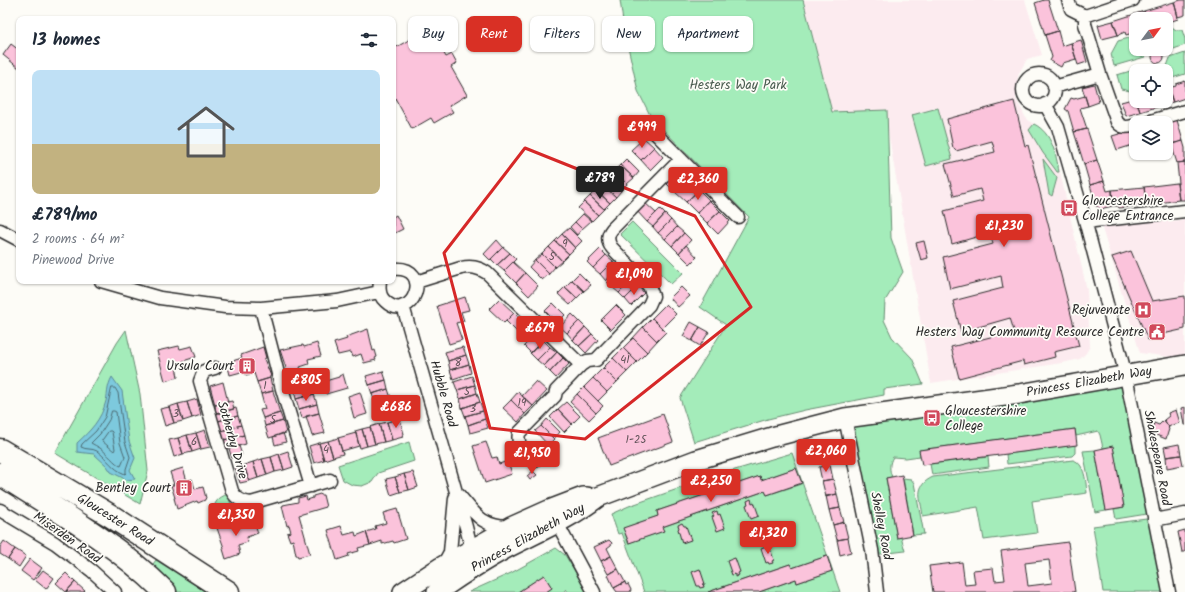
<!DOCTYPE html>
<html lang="en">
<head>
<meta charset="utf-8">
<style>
  :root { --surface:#fff; --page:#f2f2f3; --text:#1f2937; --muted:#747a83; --accent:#d93025 }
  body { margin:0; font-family:Kalam,sans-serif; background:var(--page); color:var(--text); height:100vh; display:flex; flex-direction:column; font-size:15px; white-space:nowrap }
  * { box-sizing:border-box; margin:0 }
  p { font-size:13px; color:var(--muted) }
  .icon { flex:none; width:22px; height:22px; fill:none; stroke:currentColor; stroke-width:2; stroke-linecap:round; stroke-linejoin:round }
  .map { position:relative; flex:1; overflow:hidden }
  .details { position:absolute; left:16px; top:16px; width:380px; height:268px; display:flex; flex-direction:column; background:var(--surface); border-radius:8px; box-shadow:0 1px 3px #0004 }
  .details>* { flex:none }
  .hud { position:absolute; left:408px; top:16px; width:380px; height:36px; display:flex; gap:8px }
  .needle { width:26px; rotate:58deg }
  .controls { position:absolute; left:1129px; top:12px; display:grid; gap:8px }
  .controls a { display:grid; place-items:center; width:44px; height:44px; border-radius:8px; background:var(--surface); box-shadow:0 1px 3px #0004; font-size:20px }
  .price { position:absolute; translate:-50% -34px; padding:0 9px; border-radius:4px; background:var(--accent); color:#fff; font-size:13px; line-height:26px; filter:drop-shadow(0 1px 2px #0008) }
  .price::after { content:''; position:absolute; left:50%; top:24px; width:12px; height:9px; margin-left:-6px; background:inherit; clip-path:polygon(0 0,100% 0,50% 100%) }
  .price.on { background:#222; color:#fff }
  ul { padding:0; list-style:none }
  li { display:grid; align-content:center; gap:8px; height:212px; padding:0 16px }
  li span { display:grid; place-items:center; height:124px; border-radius:8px; color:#555 }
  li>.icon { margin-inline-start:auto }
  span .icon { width:72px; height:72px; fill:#fffc; stroke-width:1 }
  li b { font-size:17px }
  h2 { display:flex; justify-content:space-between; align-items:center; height:48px; padding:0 16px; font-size:17px }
  .pill { padding:0 14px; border-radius:8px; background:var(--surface); box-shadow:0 1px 3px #0004; font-size:14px; line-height:36px }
  .pill.on { background:var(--accent); color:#fff }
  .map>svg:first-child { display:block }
  .built { fill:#fcebef }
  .green { fill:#a4ecba; stroke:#688c72; fill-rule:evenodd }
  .water { fill:#7dc9dd; stroke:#5c8a96 }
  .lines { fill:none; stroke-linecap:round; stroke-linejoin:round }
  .shore { stroke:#4c6a72; stroke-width:1 }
  .building { fill:#fbc3db; stroke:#2b2b2b; fill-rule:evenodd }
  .street-casing { stroke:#2b2b2b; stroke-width:15 }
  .primary-casing { stroke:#2b2b2b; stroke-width:22 }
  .highway-casing { stroke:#2b2b2b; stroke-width:25 }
  .street { stroke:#fdfcf7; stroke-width:12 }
  .primary { stroke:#fdfcf7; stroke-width:19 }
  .highway { stroke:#fdfcf7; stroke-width:22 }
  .marked { fill:none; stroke:#d62828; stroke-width:3; stroke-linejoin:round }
  .labels { text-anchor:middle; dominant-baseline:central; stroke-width:3.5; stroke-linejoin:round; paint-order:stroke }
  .number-label { font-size:11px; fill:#5f5157 }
  .park-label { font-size:13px; fill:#495b4f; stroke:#fdfcf7 }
  .poi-label { font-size:13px; fill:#2b2b2b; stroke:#fdfcf7; text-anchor:end }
  .street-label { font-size:13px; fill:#2b2b2b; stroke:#fdfcf7 }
</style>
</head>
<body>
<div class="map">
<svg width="1185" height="592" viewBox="0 0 1185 592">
  <rect width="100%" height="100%" fill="#fdfcf7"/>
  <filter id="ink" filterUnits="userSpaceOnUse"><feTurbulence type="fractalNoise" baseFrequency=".025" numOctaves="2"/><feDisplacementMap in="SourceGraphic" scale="8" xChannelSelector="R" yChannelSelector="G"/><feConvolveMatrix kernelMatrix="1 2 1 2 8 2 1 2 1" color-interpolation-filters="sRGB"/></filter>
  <g filter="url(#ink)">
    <path class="built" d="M803,0H1025L1042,55L1027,59L1019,73L1016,87V99L1027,120L1038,126L1051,141L1054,146L1087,290L1090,346L1086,353L1080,359L1062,363L931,383L885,113H832Z
      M1185,220V359L1140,353L1101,225Z"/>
    <path class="green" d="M620,0H803L832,112L887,110L891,238L903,272L885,301L884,320L892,337L912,358L923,384L884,389V395L805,410L768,419L694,442L680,398L726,325L700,307L749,217L651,117L638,91L624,29Z
      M1169,25L1176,30H1182L1185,39V45L1168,51L1166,49V26Z
      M1136,36V49H1148L1145,57L1114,66L1111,54L1118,41Z
      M1185,53V74L1169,79L1166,69L1170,58Z
      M1147,66L1153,71H1136V90L1130,91L1121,89L1117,75Z
      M938,108L952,159L926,166L912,115Z
      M1034,124C1052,133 1056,154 1059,172H1057L1055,169L1043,153L1029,130Z
      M1043,159L1057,178L1052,196L1049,194Z
      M632,222L683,273L671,284L620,234Z
      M126,330L140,394L148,471L140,504L55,453L117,343Z
      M1126,376L1153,513L1116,519L1114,509L1124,507L1113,447L1103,448L1100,435L1098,431L1076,436L1075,429L920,450V456L906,458L893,457C889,463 889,470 892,477L886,478L897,538L901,537L905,551L873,555L845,418Z
      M409,442L414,461L378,473L372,482L362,486L352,485L343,480L338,465Z
      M1075,445V453L1072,456L1007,464L1006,454Z
      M1095,450L1106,510L1095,512L1083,451Z
      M792,453L840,592H759L796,579L797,583L832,571L827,556L792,568L790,564L708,592H644L622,533L618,534L611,514L629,506L718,475ZM796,468L801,484L767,495L765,491L662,527L663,531L628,543L624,528L658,516L657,511L760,476L761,480Z
      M988,457L989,467L932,475L930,464Z
      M1073,460C1085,463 1086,483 1087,493L1032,501L1037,533L984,540L978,507L923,516C921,499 913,486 933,477Z
      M903,478L911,479L914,483L924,534L913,535Z
      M228,494L234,516C212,519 207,501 228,494Z
      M1154,518L1169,592H1103L1093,526Z
      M556,548L565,555L588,592H568L566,589L563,592H546L552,588L544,575L518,592H469L511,573Z
      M156,560L206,592H175L150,568Z"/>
    <path class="water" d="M112,377L122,391L129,441L135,458L130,470L135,479L127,480L111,472L107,466L94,454L77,452V443C91,430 101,420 106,401C108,392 107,386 112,377Z"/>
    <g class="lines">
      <path class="shore" d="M112,388H115L118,393L125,442L130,457L126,469V473L125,474C112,469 108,459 97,451C92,448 86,450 81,447L82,444L96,431L105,417Z
        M112,411H114L116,412L120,443L125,457L121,466C116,465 106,452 100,448C97,446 94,445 91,443L100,434L109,420Z
        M109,431H111L112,432L115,449L114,451L102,441Z"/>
    </g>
    <path class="building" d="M1044,0H1048L1058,31L1045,35L1035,3Z
      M1181,0H1185V15L1178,17L1174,2Z
      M1174,2L1178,17H1177L1178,19L1166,23V19H1146L1144,11Z
      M1144,11L1146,19H1136V32L1126,35L1125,32L1118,35L1113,21Z
      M1113,21L1118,35L1102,39L1098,25Z
      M430,28L446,57L452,54L457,63L451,67L467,95L449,106L453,112L434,123L431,118L412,129L395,98L393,99V49Z
      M1058,31L1062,46L1071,43L1076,59L1063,63L1061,67L1050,61L1052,57L1045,35Z
      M1081,40L1087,62L1078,65L1071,43Z
      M11,44L19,50V68L3,55Z
      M1152 57a6 6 0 1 1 12 0a6 6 0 1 1-12 0Z
      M1185,81V98L1173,102L1168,88L1176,86V84Z
      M1094,84L1099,102L1088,106L1082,87Z
      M1168,88L1173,102L1140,112L1137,101H1166V89Z
      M1085,96L1088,106L1080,108L1087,129L1074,132L1068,111L1065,109L1071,98L1074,99Z
      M1136,98L1140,112L1126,116L1121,102Z
      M1014,101L1025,146L1028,145L1079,346L1054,352L1055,357L1024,365L1023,361L959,378L951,347L1014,331L1010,318L961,332L953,301L1003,288L1001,276L950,289L943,257L993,244L990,233L952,244L944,211L983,201L980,189L954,196L945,164L995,152L992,141L956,151L953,148L947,119Z
      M1177,120L1183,141L1171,144L1169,138L1166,139L1165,123Z
      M1087,129L1097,160L1084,164L1074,132Z
      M1133,130L1135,135L1136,134V144L1117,150L1112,136Z
      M644,138L654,147L641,160L631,150Z
      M1183,141L1185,148V162L1177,163L1171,144Z
      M654,147L663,157L650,170L641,160Z
      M626,159L639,172L634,178L620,165Z
      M1097,160L1104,181L1090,185L1084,164Z
      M1185,162V200H1179L1177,183H1179L1177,163Z
      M620,165L634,178L627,184L614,171Z
      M677,169L688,179L675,192L665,182Z
      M614,171L627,184L621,191L608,177Z
      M608,177L621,191L616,197L602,184Z
      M688,179L699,190L686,202L675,192Z
      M1104,181L1107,191L1112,190L1113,206L1104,208L1102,210L1093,204L1095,201L1090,185Z
      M1177,183L1179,200L1152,204V202L1146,203L1144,187Z
      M602,184L616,197L610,203L596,190Z
      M1144,187L1146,203H1140L1138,206L1119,208L1118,206H1113L1112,190Z
      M596,190L610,203L604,209L590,196Z
      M699,190L709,200L697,213L686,202Z
      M590,196L604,209L598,215L584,202Z
      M709,200L720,211L707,223L697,213Z
      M584,202L598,215L592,221L578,208Z
      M644,202L656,213L647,222L636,210Z
      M660,209L665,214L653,227L647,222Z
      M720,211L730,221L718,234L707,223Z
      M583,214L591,221L582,229L575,222Z
      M665,214L671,220L658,233L653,227Z
      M396,215L403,229L395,233L393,230V217Z
      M671,220L677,227L665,239L658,233Z
      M575,222L582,229L577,235L570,227Z
      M677,227L684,233L672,246L665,239Z
      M569,228L582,241L575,248L562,234Z
      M684,233L691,240L679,253L672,246Z
      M562,234L575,248L569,254L555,241Z
      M497,240L503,247L490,260L484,254Z
      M555,241L569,254L562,261L549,247Z
      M924,241L928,258L921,260L916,243Z
      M686,245L697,257L690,264L679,253Z
      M503,247L510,253L497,265L491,259Z
      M549,247L562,261L555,267L542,254Z
      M600,249L606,255L593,268L587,262Z
      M1131,251L1152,301L1185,296V329L1163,334L1148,340L1112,257Z
      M510,253L516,259L504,271L497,265Z
      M542,254L555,267L549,274L535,260Z
      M606,255L613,261L600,274L593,268Z
      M535,260L549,274L542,280L529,267Z
      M613,261L619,267L606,281L600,274Z
      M513,262L525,273L516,283L504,271Z
      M619,267L625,274L612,287L606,281Z
      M525,273L538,286L529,296L516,283Z
      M579,273L591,285L584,291L572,280Z
      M625,274L632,280L619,293L612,287Z
      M572,280L584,291L577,298L565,287Z
      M632,280L638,286L625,299L619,293Z
      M638,286L644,293L631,306L625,299Z
      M565,287L577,298L570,305L558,294Z
      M681,287L690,296L678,307L670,298Z
      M465,297L469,310L461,312L464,321L456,323L462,340L449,344L437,306Z
      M499,299L514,313L504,323L489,309Z
      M553,303L565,315L557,323L545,311Z
      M666,304L676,314L662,328L652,318Z
      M616,305L626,315L611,330L601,320Z
      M514,313L525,323L517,332L506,321Z
      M572,314L579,321L567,333L560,327Z
      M652,318L666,332L657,341L643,327Z
      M579,321L585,327L573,340L567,333Z
      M691,322L700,327L692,341L683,336Z
      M525,323L536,333L528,342L517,332Z
      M585,327L592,334L579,346L573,340Z
      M643,327L657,341L647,352L633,338Z
      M700,327L709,332L700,346L692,341Z
      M368,329L373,351L375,350L377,357L375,358L376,360L364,363L361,354L353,357L351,352L338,355L334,343L347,339L346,337Z
      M536,333L543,340L531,353L524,346Z
      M592,334L598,340L586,353L579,346Z
      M633,338L647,352L637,362L623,348Z
      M543,340L550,347L537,360L530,353Z
      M317,343L321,356L308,359L309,364L300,367L303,375L290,379V377L288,378L285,371H287L280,350L303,345L304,347Z
      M179,346L180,349L192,346L196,357L183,361L184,364L176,367L178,377L165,381L157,351Z
      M263,347L266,358L264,359L271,376H270V378L257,382L254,373L246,375L245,371L230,375L227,363H229V362L242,358L241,355Z
      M463,347L466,355L448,361L445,352Z
      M550,347L557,352L544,366L537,360Z
      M623,348L637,362L627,372L613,358Z
      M557,352L563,358L550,372L544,366Z
      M466,355L469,364L450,370L448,361Z
      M563,358L569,364L556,378L550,372Z
      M613,358L627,372L617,382L603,368Z
      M469,364L471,373L453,379L450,370Z
      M603,368L617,382L607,392L593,378Z
      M383,371L386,380L369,385L366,376Z
      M343,374L347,388L326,394L322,382L339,377V376Z
      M472,376L475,385L457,390L454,382Z
      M270,378L273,391L261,394L257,382Z
      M593,378L607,392L598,401L584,387Z
      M386,380L388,389L372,394L369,385Z
      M536,381L547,391L533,406L522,396Z
      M223,382L228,402L215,405L210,386Z
      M311,385L314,394L296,399L294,390Z
      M475,385L477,393L460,399L457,390Z
      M584,387L603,406L596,413L577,394Z
      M388,389L391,398L375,403L372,394Z
      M273,391L280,413L263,418L260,410L265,409L261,394Z
      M360,392L367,414L354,418L348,396Z
      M518,392L533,406L525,414L511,400Z
      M477,393L480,402L462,408L460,399Z
      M314,394L317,404L299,409L296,399Z
      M577,394L596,413L589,420L570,402Z
      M391,398L394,407L377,412L375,403Z
      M197,399L201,415L192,418L187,402Z
      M511,400L525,414L518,422L503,408Z
      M232,401L234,409L216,414L215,405Z
      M187,402L192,418L183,421L178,404Z
      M480,402L483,411L465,416L462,408Z
      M566,402L580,416L572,424L558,409Z
      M178,404L183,421L174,423L169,407Z
      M317,404L319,413L302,418L299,409Z
      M169,407L174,423L165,426L160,409Z
      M1185,407V425H1184L1181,408Z
      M236,408L238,416L218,421L216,414Z
      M558,409L572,424L564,432L550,417Z
      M1176,410L1180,423L1172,425L1169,427L1164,420L1169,416L1168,413Z
      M483,411L485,419L468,425L465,416Z
      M280,413L283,421L265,426L263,418Z
      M319,413L325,433L312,436L306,416Z
      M663,414L673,442L609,466L598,438Z
      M238,416L241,425L221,431L218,421Z
      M400,419L404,434L402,435L403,437L392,440L387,422Z
      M485,419L488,428L470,433L468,425Z
      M547,419L560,432L554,439L541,426Z
      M1164,420L1169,427L1168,428L1169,429L1166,439L1151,433L1154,423L1159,425Z
      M283,421L286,433L269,438L265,426Z
      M387,422L392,440L384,442L379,424Z
      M379,424L384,442L375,444L370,427Z
      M241,425L244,435L224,440L221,431Z
      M541,426L554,439L548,445L535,431Z
      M370,427L375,444L367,446L362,429Z
      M362,429L367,446L360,448L355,431Z
      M1075,429L1077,445L922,465L919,450Z
      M205,430L210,447L201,449L196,433Z
      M196,433L201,449L192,452L187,435Z
      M283,433L286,442L275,445L273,437Z
      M356,433L359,446L342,451L338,438Z
      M187,435L192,452L183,454L178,438Z
      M244,435L246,444L226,449L224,440Z
      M178,438L183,454L174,457L169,440Z
      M338,438L343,454L333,457L328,441Z
      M328,441L333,457L324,460L319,443Z
      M486,442L492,458L497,457L499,464L508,461L512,474L485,483L473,446Z
      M319,443L324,460L314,463L309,446Z
      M1179,444L1181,455L1166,457L1164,447Z
      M239,446L242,455L232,458L229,449Z
      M1113,446L1124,507L1106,510L1095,450Z
      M288,451L293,467L284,470L279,454Z
      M279,454L284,470L275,472L271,457Z
      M1181,455L1183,465L1167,468L1166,457Z
      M271,457L275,472L267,475L262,459Z
      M262,459L267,475L258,478L253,462Z
      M253,462L258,478L249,481L244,465Z
      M244,465L249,481L240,483L235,468Z
      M830,465L833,479L822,481L819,467Z
      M183,468L187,481L192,479L195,489L203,487L206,498L205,499V500L198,503L197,501L177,509L174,498H175L171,485H174L170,472Z
      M796,468L802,483L767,495L765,491L679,521L662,527L664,531L629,543L623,528L658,516L657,511L760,476L761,480Z
      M533,471L537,475L530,480L527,476Z
      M413,472L418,487L409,490L404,474Z
      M404,474L409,490L400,492L395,477Z
      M902,475L913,535L897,538L886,478Z
      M395,477L400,492L391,495L386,479Z
      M833,479L837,494L826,497L822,481Z
      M320,494L321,495H323L326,507L299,515L310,554L298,557L297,555H296L293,540L290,541L287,533L291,532L289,525L287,526L282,506H283V505L298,502V498L306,496L307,500L313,498V496Z
      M837,494L840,508L829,510L826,496Z
      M751,499L752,503L754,502L759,516L751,519L746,505L748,504L747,501Z
      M840,508L844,522L833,525L829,510Z
      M397,509L406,539L394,543L393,541L382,544V541L370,545L366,532L376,529L375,526L386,523L383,513Z
      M717,511L718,515L720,514L725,528L717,531L712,517L714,516L712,513Z
      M254,521L258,533L247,537L248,542L238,545L240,554L226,559L223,549L224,548L217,528L241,522L242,525Z
      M844,522L848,538L837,540L833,525Z
      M682,523L684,526H686L691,540L682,543L678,529L679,528L678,525Z
      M341,526L344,535L355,532L356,536L366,532L370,545L358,548L359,551L348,554L349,556L337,560L328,530Z
      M1185,530V552H1182L1178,532Z
      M848,538L851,552L840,555L837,540Z
      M609,540L612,543L611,545L607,548L611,556L601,561L594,547Z
      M4,541L15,549L8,559L0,554V547Z
      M1068,542L1075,592H933L929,566L962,562L965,585L975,584L973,570L993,568L995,581L1005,580L1001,551ZM1049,560L1052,583L1028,586L1025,563Z
      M769,545L774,560L772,561L773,563L769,564L768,562L766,563L761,548Z
      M15,549L26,556L19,567L8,559Z
      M611,556L618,569L608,574L601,561Z
      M827,556L832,571L797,583L796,579L759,592H708L790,564L792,568Z
      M735,558L740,572L738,573L739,575L735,577V574L732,575L727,561Z
      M30,559L42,568L33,580L21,571Z
      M618,569L625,582L614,588L608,575Z
      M700,569L705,584H703L704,587L700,588L699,586H697L692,572Z
      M43,570L54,578L46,589L35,580Z
      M66,573L75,582L66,592L56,583Z
      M544,575L552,588L546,592H518Z
      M75,582L85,591L84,592H66Z
      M625,582L626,585L628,584L631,590L630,592H617L614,588Z"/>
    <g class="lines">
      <defs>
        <path id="street" d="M1068,0L1071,9L1085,16V24L1100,74L1117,122C1123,129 1128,127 1136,125
          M1085,16L1133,0
          M1023 90a16 16 0 1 1 32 0a16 16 0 1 1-32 0Z
          M1054,87L1100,74
          M1045,104L1058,127L1086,224L1126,376L1169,592
          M1144,123L1185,111
          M654,132L738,217
          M1086,224L1094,221L1185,211
          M0,230L19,240
          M101,281L160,298L225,307L261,308L337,301L379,292
          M380,281C379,288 379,296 385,301C412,327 436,265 393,269
          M416,282L461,268C471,266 478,267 487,273L581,365L587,361L596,360L649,305L653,296L649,286L612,248C607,242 607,235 612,229L681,159
          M403,306L466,527L473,555
          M261,308L282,389L311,486
          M215,368L204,371L200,381L232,491C236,499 242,502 251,503L330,480
          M845,418L872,550L877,592
          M535,461C526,453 516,446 519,433L555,396L556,391L581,365
          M459,495C475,514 482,527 510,527
          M0,510L55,543L92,571L115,592
          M1154,520L1185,514
          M557,523L594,592
          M443,565L450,552L455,498"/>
        <path id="primary" d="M403,592L441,567L511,527L549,510L583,497H587
          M437,592C460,576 483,561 507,548C538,532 570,519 598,497L696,460L772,437L845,418L1019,394L1185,365"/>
        <path id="highway" d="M0,450L111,516L228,592
          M0,474C57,510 117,544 165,592"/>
      </defs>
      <use href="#street" class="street-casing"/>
      <use href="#primary" class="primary-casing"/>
      <use href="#highway" class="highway-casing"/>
      <use href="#street" class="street"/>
      <use href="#primary" class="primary"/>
      <use href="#highway" class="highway"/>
    </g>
  </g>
  <path class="marked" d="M525,148L695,216L751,307L585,439L490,428L444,253Z"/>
  <defs>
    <symbol id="bus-square" viewBox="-11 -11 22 22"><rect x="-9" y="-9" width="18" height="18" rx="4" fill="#d1495b" stroke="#fdfcf7"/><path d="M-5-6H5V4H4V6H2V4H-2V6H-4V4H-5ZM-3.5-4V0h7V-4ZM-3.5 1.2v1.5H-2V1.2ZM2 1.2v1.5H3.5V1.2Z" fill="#fff"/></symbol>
    <symbol id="hospital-square" viewBox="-11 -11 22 22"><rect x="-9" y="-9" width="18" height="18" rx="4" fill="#d1495b" stroke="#fdfcf7"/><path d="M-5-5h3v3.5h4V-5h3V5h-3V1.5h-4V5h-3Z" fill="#fff"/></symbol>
    <symbol id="civic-square" viewBox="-11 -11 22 22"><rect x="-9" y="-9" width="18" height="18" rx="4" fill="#d1495b" stroke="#fdfcf7"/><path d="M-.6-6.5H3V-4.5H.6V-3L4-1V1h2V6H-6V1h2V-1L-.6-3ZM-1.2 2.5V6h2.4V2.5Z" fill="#fff"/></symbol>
    <symbol id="building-square" viewBox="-11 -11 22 22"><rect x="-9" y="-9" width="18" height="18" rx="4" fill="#d1495b" stroke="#fdfcf7"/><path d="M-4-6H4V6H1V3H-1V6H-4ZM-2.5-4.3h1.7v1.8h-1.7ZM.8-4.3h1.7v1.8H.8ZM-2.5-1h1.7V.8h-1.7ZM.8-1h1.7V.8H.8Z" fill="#fff"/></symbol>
  </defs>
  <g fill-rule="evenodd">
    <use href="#bus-square" x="1059" y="198" width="20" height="20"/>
    <use href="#hospital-square" x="1133" y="300" width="20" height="20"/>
    <use href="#civic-square" x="1147" y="322" width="20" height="20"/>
    <use href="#building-square" x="237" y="356" width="20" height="20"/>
    <use href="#bus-square" x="922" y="408" width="20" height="20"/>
    <use href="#building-square" x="174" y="478" width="20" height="20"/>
  </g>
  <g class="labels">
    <g class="number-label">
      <text x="565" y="244">9</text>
      <text x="552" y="257">5</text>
      <text x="625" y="360">41</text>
      <text x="458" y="363">8</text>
      <text x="265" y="386">1</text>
      <text x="467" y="392">5</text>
      <text x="522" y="403">19</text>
      <text x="473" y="409">3</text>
      <text x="176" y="414">3</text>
      <text x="273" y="420">5</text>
      <text x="636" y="440">1-25</text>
      <text x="194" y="442">6</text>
      <text x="326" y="450">4</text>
    </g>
    <g class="park-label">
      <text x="738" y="85">Hesters Way Park</text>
    </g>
    <g class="poi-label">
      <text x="1082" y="201" text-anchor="start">Gloucestershire<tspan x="1082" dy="15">College Entrance</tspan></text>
      <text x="1130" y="310">Rejuvenate</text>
      <text x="1144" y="332">Hesters Way Community Resource Centre</text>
      <text x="234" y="366">Ursula Court</text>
      <text x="945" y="411" text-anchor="start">Gloucestershire<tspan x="945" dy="15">College</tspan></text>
      <text x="171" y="488">Bentley Court</text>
    </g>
    <g class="street-label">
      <text transform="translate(1089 382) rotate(-10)">Princess Elizabeth Way</text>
      <text transform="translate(443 394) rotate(74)">Hubble Road</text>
      <text transform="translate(232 440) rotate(74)">Sotherby Drive</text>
      <text transform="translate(1157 458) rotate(79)">Shakespeare Road</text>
      <text transform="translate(115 520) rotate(32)">Gloucester Road</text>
      <text transform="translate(881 526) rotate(79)">Shelley Road</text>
      <text transform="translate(67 538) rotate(35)">Miserden Road</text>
      <text transform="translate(528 538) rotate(-29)">Princess Elizabeth Way</text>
    </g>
  </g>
</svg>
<div class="controls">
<a><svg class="needle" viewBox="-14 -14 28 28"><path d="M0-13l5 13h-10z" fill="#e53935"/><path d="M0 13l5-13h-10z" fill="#747a83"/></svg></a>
<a><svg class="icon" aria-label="locate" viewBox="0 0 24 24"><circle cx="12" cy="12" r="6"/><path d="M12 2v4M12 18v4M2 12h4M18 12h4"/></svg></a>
<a><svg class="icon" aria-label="layers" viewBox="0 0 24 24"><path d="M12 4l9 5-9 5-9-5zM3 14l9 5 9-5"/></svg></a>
</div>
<b class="price" style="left:642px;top:149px">£999</b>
<b class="price on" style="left:600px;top:200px">£789</b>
<b class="price" style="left:698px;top:201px">£2,360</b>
<b class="price" style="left:1004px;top:248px">£1,230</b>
<b class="price" style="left:634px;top:296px">£1,090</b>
<b class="price" style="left:540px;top:350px">£679</b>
<b class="price" style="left:306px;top:402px">£805</b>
<b class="price" style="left:396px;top:429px">£686</b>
<b class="price" style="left:826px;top:473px">£2,060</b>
<b class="price" style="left:532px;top:475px">£1,950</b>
<b class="price" style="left:711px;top:503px">£2,250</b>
<b class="price" style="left:236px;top:537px">£1,350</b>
<b class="price" style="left:768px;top:555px">£1,320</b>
<div class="hud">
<a class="pill">Buy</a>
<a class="pill on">Rent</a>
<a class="pill">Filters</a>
<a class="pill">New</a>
<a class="pill">Apartment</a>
</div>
<section class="details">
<h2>13 homes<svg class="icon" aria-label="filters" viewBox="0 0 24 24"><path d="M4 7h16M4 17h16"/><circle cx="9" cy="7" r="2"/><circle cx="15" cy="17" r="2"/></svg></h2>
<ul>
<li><span style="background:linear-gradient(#bfe0f5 60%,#c2b280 0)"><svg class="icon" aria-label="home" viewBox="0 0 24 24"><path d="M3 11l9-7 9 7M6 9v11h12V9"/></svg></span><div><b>£789/mo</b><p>2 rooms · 64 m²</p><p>Pinewood Drive</p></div></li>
</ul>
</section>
</div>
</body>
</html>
